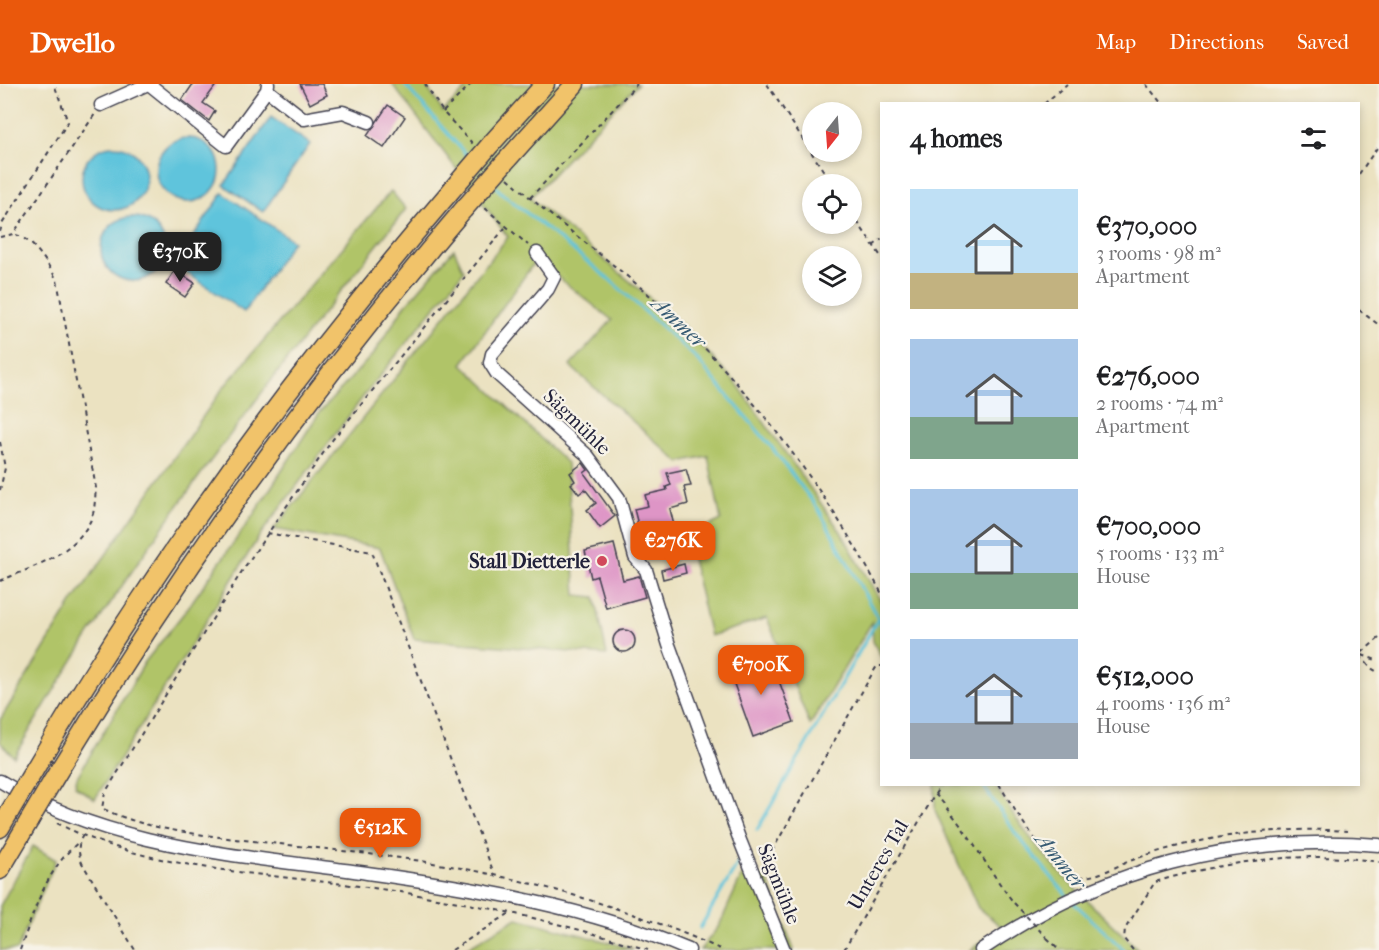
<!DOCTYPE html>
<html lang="en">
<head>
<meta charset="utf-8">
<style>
  :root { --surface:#fff; --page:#f6f6f6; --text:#202124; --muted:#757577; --accent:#ea580c }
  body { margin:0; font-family:"IM FELL French Canon",serif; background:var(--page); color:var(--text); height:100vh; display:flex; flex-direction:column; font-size:22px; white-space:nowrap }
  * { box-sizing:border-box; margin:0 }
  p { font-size:20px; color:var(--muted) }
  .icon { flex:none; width:33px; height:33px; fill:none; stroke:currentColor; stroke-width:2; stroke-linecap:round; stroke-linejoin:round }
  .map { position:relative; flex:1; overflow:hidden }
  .details { position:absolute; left:880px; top:18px; width:480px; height:684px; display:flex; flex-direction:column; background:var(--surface); border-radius:0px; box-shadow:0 3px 9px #0003 }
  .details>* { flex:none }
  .needle { width:39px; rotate:197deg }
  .fabs { position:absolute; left:802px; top:18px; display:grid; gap:12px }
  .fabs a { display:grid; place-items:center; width:60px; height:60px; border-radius:50%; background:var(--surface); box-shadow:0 3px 9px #0003; font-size:30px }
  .price { position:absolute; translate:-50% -51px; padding:0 14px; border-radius:12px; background:var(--accent); color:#fff; font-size:20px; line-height:39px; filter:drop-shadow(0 2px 3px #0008) }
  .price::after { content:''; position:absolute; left:50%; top:36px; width:18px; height:14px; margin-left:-9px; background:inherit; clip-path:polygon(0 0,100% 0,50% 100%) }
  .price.active { background:#222; color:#fff }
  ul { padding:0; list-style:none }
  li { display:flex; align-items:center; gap:18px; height:150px; padding:0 30px }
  li span { display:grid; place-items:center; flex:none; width:168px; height:120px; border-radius:0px; color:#555 }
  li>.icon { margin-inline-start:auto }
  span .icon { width:72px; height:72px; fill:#fffc; stroke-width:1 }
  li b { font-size:26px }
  h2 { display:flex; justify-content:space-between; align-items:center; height:72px; padding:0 30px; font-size:26px }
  header { display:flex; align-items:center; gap:36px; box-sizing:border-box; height:84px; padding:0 30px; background:var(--accent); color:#fff }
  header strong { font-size:28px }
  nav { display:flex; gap:33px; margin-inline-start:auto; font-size:21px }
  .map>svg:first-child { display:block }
  .green { fill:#b0c468; stroke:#697352; stroke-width:1.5 }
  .water { fill:#5ec4dc; stroke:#40738c; stroke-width:1.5 }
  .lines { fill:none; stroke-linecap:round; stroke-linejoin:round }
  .stream { stroke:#5ec4dc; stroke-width:3 }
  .building { fill:#de95c6 }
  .minor-casing { stroke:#403f4f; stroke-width:15 }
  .highway-casing { stroke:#403f4f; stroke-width:21 }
  .path { stroke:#403f4f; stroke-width:2; stroke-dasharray:4.5 4.5; stroke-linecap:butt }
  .minor { stroke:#fff; stroke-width:12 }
  .highway { stroke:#f1c36a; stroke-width:18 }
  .highway-bridge-casing { stroke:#403f4f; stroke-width:21; stroke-linecap:butt }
  .path-bridge { stroke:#403f4f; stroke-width:2; stroke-dasharray:4.5 4.5; stroke-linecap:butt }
  .highway-bridge { stroke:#f1c36a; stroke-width:18 }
  .poi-dot { fill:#d1495b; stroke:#f7f3e8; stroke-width:2 }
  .labels { text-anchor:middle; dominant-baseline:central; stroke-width:4.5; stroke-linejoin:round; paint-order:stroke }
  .street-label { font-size:20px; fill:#22223b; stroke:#f7f3e8 }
  .poi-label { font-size:20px; font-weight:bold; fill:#22223b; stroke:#f7f3e8; text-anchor:end }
  .water-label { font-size:21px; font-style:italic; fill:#375b73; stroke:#f7f3e8 }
</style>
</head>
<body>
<header>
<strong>Dwello</strong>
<nav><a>Map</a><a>Directions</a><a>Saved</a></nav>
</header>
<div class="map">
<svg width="1379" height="866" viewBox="0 0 1379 866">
  <rect width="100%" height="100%" fill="#f7f3e8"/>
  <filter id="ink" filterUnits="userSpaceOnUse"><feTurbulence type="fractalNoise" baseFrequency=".0167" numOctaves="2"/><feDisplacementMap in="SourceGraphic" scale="12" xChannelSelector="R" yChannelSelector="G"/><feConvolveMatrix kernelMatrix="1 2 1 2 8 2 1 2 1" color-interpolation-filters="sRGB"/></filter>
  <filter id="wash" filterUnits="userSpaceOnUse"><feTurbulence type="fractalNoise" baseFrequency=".008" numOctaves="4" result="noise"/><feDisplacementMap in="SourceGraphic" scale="24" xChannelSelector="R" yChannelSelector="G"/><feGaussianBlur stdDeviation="1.35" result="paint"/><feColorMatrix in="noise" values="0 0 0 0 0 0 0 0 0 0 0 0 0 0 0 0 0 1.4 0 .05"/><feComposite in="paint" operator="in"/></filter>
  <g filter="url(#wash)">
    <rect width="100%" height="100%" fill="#ebe2c1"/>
    <path class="green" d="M392,0H425L443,28L471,0H638L530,114L681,240L738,301L841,448L882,519V575L873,557L872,538L810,641L767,534L710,552L687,453L721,436L708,372L679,378L570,282L612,236L536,176L462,280L567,379L576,511L595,513L607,571L414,555L380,464L274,445L508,153Z
      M391,107L406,125C266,300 127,478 14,673L0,658V636L72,519L223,304Z
      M454,165L464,187L363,313L260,451L95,715L75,702L77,693L145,578L187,525L254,430L319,329L374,269L404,223Z
      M935,701H995C1031,766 1085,815 1139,866H970L1002,843L978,824L935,726Z
      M33,762L56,776L17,866H0V822Z
      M742,791L766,793L794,866H700L719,842Z
      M517,834L634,865L463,866Z"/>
    <path class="water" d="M271,33L310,60L263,128L224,101Z
      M156 86a32 32 0 1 1 64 0a32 32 0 1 1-64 0Z
      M82 94a32 32 0 1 1 64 0a32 32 0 1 1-64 0Z
      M223,109L293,157L244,228L174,180Z
      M101 165a32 32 0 1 1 64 0a32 32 0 1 1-64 0Z"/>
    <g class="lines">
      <path class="stream" d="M404,0L470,75
        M493,100L503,110L609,195L695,273L770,361L819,426L882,542
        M982,700L1016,750L1068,813
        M757,746L878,535
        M1073,818L1124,866
        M700,844L740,776"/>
    </g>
    <g id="blocks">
      <path class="building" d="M193,0H217L203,19L215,27L209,37L182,16Z
        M300,0H322L327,11L310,20Z
        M388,21L405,33L384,64L367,52Z
        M175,186L195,199L185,213L166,200Z
        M583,379L588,386L584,389L615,432L600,444L587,426L596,419L585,405L579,410L571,400L575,397L570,389Z
        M686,385L691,402L684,403L688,420L670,425L677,454L685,452L688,463L646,473L634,425L648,422L645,411L667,406L666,403L671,401L667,389Z
        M614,460L623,496L639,492L645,513L606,524L597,492L591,494L585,467Z
        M684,480L686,489L663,495L661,486Z
        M613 557a11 11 0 1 1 22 0a11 11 0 1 1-22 0Z
        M770,572L794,638L753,653L729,586Z"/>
    </g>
  </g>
  <g filter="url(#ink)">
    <use href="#blocks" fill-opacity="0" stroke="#403f4f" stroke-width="1.5"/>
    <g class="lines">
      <defs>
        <path id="minor" d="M149,0L226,62L267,6L268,0
          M267,6L304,35L343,28L369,38
          M101,21L148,0
          M537,169L554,193L548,205L492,270L490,279L497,290L588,372L619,414L635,473L646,486L669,561L739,754L784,866
          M0,697C112,765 241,771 367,789C476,804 588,823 689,866
          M981,866C1098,786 1237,749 1379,761"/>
        <path id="highway" d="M490,61L545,0
          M505,78L575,0
          M33,688C153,483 294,290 449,109
          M52,698C173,496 310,305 463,126
          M0,744L10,727
          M0,786L29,737"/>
      </defs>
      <use href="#minor" class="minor-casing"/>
      <use href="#highway" class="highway-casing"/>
      <path class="path" d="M425,0L443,28L474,61
        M767,0L832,100
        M1146,0L1162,20
        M1044,20L1067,0
        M443,28L471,0
        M1359,90L1379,61
        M508,94C563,145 628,188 682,241C761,319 829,412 882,510
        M530,114L637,0
        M485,124L528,161
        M852,130L882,174
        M505,144L333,355L244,484L105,709L102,724C143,745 191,749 235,755C297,762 359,768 421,777C518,792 632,824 722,866
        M0,148L2,140L68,38L54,0
        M0,153L13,150L95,30
        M873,162L882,155
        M1359,226L1379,241
        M0,358L5,384L0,406
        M267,449L372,468L495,792
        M0,497C32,483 78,469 92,433C95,425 95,413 96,404L57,196C47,179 34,155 13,150
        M1379,554L1359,571L1371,584L1379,589
        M1362,571L1379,577
        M999,700C1012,722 1050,785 1074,792C1092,797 1118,781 1135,775C1201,752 1277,742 1347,747
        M935,710C966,743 986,783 1014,819
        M57,739C146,786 261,789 359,802C457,815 554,836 648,866
        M83,751C77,761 78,768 82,779L135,866
        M763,783L872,590L877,582H882
        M1047,854L1060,866
        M20,866C34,827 46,785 79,758
        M452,866L510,829
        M844,866L941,700
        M1133,866L1124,855L1125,845L1155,798C1225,777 1306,766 1379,778"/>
      <use href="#minor" class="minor"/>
      <use href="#highway" class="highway"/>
      <defs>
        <path id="highway-bridge" d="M449,109L490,61
          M463,126L505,78
          M10,727L33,688
          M29,737L52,698"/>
      </defs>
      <use href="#highway-bridge" class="highway-bridge-casing"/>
      <path class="path-bridge" d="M1014,819L1047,854"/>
      <use href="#highway-bridge" class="highway-bridge"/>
    </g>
  </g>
  <circle class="poi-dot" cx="602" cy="477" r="6"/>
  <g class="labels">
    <g class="street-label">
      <text transform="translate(577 338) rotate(44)">Sägmühle</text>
      <text transform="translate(878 781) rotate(-60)">Unteres Tal</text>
      <text transform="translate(779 800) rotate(68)">Sägmühle</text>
    </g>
    <g class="poi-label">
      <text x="590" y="477">Stall Dietterle</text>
    </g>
    <g class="water-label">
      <text transform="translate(679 238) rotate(43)">Ammer</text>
      <text transform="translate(1061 777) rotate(51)">Ammer</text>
    </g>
  </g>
</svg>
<div class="fabs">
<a><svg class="needle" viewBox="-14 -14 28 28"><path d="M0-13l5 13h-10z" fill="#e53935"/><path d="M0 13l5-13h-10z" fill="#757577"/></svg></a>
<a><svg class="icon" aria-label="locate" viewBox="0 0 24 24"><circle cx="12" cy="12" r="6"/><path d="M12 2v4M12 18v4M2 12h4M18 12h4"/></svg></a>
<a><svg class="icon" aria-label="layers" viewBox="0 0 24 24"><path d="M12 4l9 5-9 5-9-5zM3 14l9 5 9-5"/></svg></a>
</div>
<b class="price active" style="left:180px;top:199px">€370K</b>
<b class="price" style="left:673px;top:488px">€276K</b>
<b class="price" style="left:761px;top:612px">€700K</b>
<b class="price" style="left:380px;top:775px">€512K</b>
<section class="details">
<h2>4 homes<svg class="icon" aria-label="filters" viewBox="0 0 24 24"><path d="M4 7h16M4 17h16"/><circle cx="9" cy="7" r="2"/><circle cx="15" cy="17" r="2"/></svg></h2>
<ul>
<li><span style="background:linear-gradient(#bfe0f5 70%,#c2b280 0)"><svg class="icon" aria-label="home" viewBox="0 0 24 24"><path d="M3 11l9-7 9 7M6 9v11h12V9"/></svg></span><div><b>€370,000</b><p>3 rooms · 98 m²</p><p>Apartment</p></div></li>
<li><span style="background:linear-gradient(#a9c7e8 65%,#7fa58c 0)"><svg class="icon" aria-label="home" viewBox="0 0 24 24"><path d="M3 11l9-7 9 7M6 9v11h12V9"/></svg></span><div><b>€276,000</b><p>2 rooms · 74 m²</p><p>Apartment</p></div></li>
<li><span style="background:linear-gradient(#a9c7e8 70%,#7fa58c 0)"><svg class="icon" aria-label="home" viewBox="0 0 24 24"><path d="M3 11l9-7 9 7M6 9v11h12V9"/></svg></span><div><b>€700,000</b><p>5 rooms · 133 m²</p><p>House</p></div></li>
<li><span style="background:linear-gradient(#a9c7e8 70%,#9aa5b1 0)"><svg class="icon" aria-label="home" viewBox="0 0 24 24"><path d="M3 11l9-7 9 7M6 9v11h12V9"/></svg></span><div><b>€512,000</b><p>4 rooms · 136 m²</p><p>House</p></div></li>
</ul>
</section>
</div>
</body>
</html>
